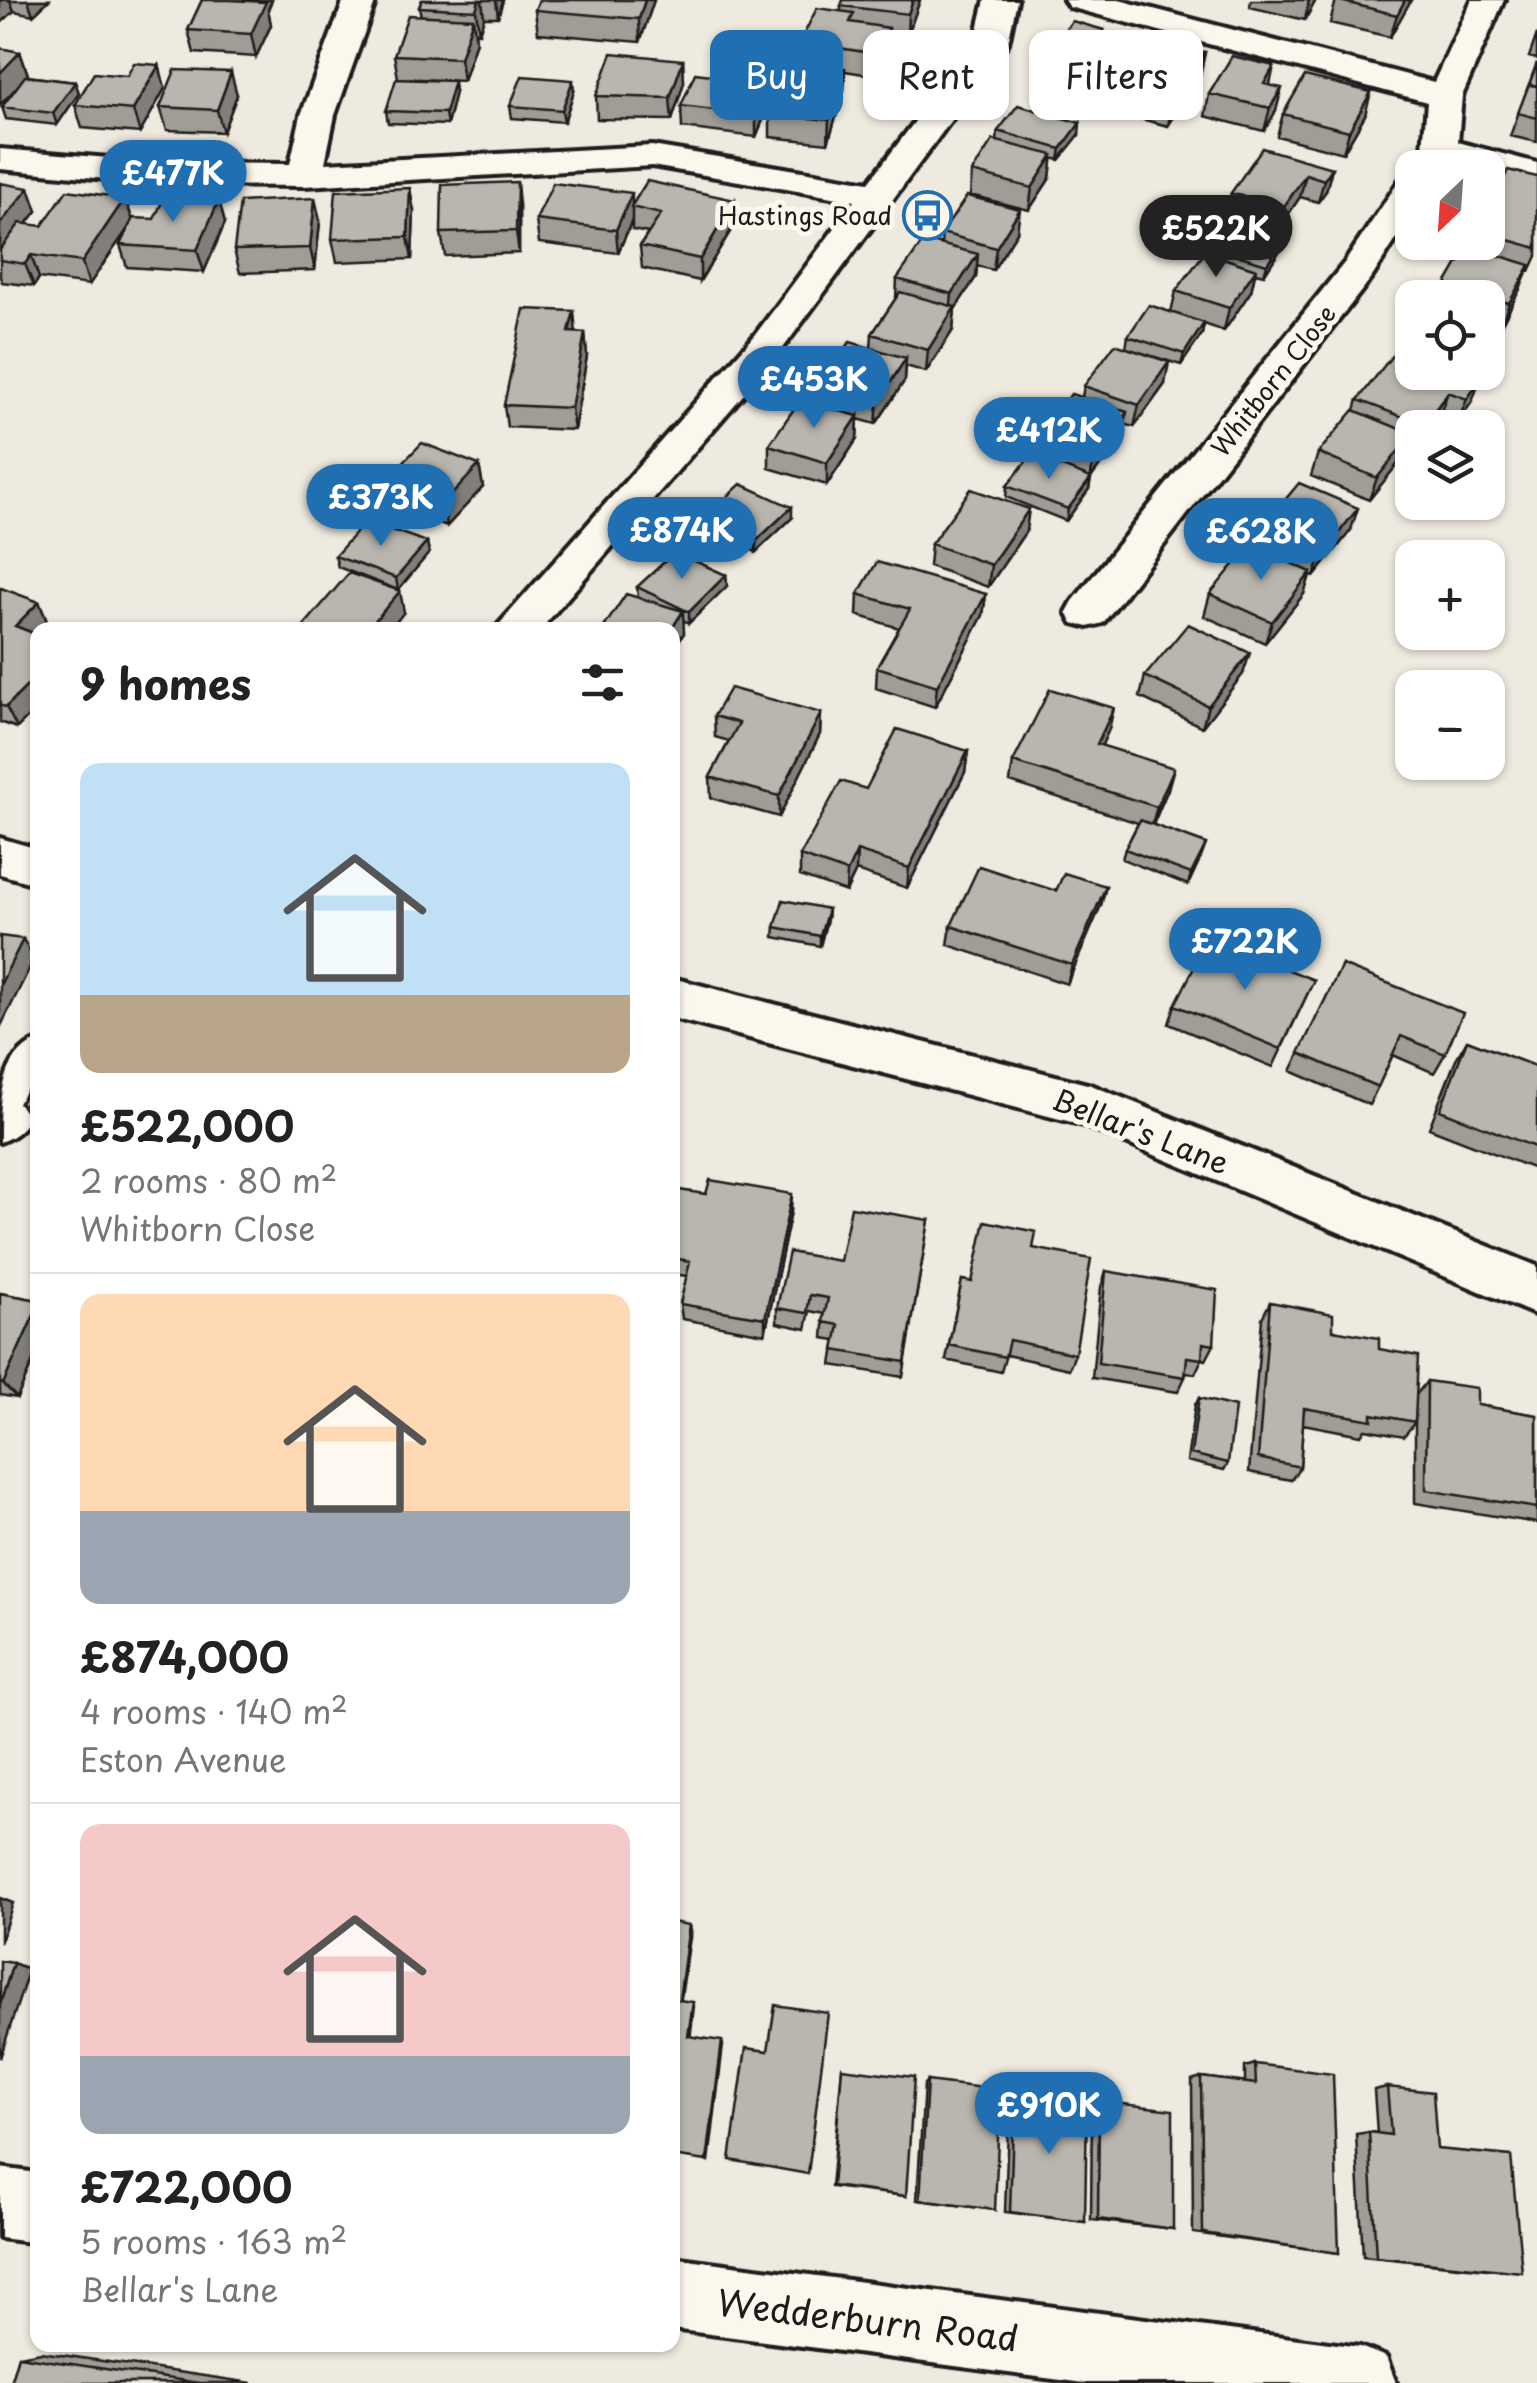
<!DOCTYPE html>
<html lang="en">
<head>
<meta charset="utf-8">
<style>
  :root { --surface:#fff; --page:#f6f6f6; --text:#222; --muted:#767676; --line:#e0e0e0; --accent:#1f6fb2 }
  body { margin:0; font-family:"Playpen Sans",sans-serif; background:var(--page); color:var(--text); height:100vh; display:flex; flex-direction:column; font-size:38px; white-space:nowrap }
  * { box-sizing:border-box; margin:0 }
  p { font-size:32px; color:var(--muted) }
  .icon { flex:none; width:55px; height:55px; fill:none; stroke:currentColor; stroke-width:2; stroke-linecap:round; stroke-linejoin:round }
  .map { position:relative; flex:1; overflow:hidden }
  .details { position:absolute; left:30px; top:622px; width:650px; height:1730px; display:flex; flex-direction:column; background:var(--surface); border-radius:20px; box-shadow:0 2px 8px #0004 }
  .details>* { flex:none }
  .banner { position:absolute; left:710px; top:30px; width:675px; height:90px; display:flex; gap:20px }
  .needle { width:65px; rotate:205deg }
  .tools { position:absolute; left:1395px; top:150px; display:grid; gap:20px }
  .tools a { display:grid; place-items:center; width:110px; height:110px; border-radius:20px; background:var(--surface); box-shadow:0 2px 8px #0004; font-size:50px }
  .price { position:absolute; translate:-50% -85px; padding:0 22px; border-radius:35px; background:var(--accent); color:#fff; font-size:32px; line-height:65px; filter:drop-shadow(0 2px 5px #0008) }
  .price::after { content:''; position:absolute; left:50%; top:60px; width:30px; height:22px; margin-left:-15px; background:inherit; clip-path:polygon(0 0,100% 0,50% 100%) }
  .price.selected { background:#222; color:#fff }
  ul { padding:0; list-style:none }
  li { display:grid; align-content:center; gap:20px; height:530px; padding:0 50px }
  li+li { border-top:2px solid var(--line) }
  li span { display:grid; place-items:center; height:310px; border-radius:20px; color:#555 }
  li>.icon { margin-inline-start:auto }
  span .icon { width:180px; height:180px; fill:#fffc; stroke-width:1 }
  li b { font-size:42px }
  h2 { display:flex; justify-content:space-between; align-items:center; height:120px; padding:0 50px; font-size:42px }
  .chip { padding:0 35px; border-radius:20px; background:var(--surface); box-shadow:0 2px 8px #0004; font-size:35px; line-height:90px }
  .chip.selected { background:var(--accent); color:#fff }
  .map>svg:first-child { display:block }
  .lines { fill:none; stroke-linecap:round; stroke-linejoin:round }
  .street-casing { stroke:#1c1c1c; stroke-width:8 }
  .street { fill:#fbf7ec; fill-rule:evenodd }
  .wall { fill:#9f9d96; stroke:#1c1c1c; stroke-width:2.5 }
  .shaded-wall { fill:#827f7a; stroke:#1c1c1c; stroke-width:2.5 }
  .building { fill:#b9b6af; stroke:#1c1c1c; stroke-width:2.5 }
  .labels { text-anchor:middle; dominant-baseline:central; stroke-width:10; stroke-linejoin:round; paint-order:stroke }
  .far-poi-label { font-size:25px; fill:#1c1c1c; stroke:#fbf7ec; text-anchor:end }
  .far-street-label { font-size:25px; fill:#1c1c1c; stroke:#fbf7ec }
  .street-label { font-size:30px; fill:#1c1c1c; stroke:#fbf7ec }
  .near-street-label { font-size:35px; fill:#1c1c1c; stroke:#fbf7ec }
</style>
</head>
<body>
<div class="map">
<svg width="1537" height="2383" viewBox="0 0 1537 2383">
  <rect width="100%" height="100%" fill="#eeeadf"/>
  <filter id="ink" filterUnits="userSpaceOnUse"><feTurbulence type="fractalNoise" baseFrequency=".01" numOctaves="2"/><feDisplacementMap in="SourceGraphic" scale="20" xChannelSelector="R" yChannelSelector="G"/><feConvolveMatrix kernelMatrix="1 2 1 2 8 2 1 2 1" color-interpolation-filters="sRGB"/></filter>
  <g filter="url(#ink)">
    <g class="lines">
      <defs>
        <path id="street" d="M344,0H376L335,115L325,163L652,146L869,182L975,42L985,0H1017L1008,43L781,351L540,630H494L755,335L855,201L652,166L305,186L170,185L0,169V149L170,163L290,164L301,115Z
          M1064,0H1119L1434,82L1472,0H1504L1462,96L1458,142L1537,163V185L1488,171V168L1449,161L1445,168H1412V172L1409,168L1423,148L1427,102L1069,7Z
          M1412,178V215L1372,277L1103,623L1088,627L1073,623L1067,612L1073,601L1345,262L1399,181Z
          M0,838L38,849V885L0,874Z
          M672,978L1091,1085L1537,1266V1315L1083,1125L672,1018Z
          M38,1040C38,1080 45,1126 0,1142C0,1102 0,1056 38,1040Z
          M0,2168L38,2173V2243L0,2238Z
          M672,2257L1360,2347L1386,2357L1396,2383H1084L672,2329Z"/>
      </defs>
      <use href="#street" class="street-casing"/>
      <use href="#street" class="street"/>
    </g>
    <path class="wall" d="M0,0H49L33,15L14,11L0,24Z
      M202,0H272L268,9L271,25L256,57L194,53L188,30Z
      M422,0H503L498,17H484L479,33L475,32L476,41L463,81L398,78L394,55L421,16L419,7Z
      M539,0H654L640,42L538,33L535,10Z
      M920,0L907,37L889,34L888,50L876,76L845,71L844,90L828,143L770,137V114L807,77L811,66L800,65V42L841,11V6Z
      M1251,0H1316L1305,20L1250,7Z
      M1336,0H1411L1390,37L1330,23Z
      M1104,30L1103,40L1122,45L1119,68L1098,97L1040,83L1043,60Z
      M1537,34V59L1529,57Z
      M20,52L28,75L27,76L75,82L79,93L57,125L6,119L2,107L17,87Z
      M1205,52L1200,75L1168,126L1114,112L1118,89L1161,60Z
      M683,60L684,82L672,120L597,119L596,96Z
      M1537,63V142L1510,136Z
      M159,65L165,88L140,133L82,128L75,105L127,76Z
      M1270,85L1276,111L1264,131L1205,116L1209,94Z
      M574,91L564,122L512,118L510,106Z
      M455,92L447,125L388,123L386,111Z
      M237,95L223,132L167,130L160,107Z
      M769,105L756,137L682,128L681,106Z
      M1283,114L1365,115L1343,153L1277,136Z
      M998,131L1079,135L1059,160L1052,158L1050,178L1029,210L970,195L972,172L997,141Z
      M1332,168L1326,191L1318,202L1300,197L1277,231L1226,216L1231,193Z
      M1537,177V256L1530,271L1528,270L1521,287L1501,325L1492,323L1488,334V298H1441L1446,284L1472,248L1474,242H1488V212Z
      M0,183L37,211L27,224L42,226L125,198L132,219L225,223L204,272L127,267L120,245L128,227L89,285L39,278L34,286L2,282L0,277Z
      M633,204L736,222L700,281L642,268L640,246L648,233L632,230V221L618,253L539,243L536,220Z
      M519,205V253L445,256L441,233Z
      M414,211L412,259L337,262L332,239Z
      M320,221L315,270L240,273L234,250Z
      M1017,232L993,270L977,266L976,277L955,309L953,330L926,372L906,366L905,380L876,424L858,419L857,439L827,485L769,468V445L820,405L821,385L871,348L872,334L896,298L897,279L941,244L942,233Z
      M1285,235L1282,247L1264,275L1255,273L1251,291L1224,331L1204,324L1202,334L1181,365L1139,352L1165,384L1134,427L1124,424L1122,435L1091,478L1089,489L1066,521L1006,497L1007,486L1036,457L1039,438L1082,397L1084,386L1126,347L1128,336L1171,312L1176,291L1211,254L1213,248Z
      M1412,326V372H1466L1472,402L1458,421L1440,414L1430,428H1412V446L1408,444L1404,456L1369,500L1311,476L1318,453L1355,410L1358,400L1402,351Z
      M576,333H585L587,356L574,430L507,427L504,405Z
      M479,465L483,487L447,526L389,504L384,482Z
      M704,518H792L756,552L705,529Z
      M1261,529L1351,530L1314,577L1310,575L1304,594L1265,643L1204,616L1210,594L1255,548Z
      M1026,531L988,587L929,566L931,544Z
      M427,542L429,553L398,590L338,567L335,556Z
      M726,575L727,586L689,623L683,620L684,633L672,651V630L638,598L637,587Z
      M0,589L39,602L48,624L42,630H38V707L17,728L0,722Z
      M858,594H986L983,615L935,707L876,688L877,667L899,628L857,615Z
      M1243,674L1202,727L1140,697L1145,676Z
      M821,713L820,734L779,817L711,798L710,777L729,741L715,737L714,716Z
      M1109,729L1101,746L1168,789L1153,825L1206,844L1188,885L1122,859L1125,849L1138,823L1010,782L1013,762Z
      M968,751L965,772L907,888L856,871L846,892L800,876V856L866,789Z
      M1106,886L1101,905L1067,984L948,945L951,926L1056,891Z
      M828,909L827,919L820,946L774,937L775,927Z
      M1342,965L1445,1054L1434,1073L1393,1055L1369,1105L1291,1071Z
      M1314,980L1273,1067L1169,1024L1175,1005Z
      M1467,1040L1537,1067V1170L1429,1128L1456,1059Z
      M38,1072V1122L32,1121L20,1103Z
      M672,1189L791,1211L765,1334L682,1319L680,1304L687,1276L672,1274Z
      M929,1220L903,1377L832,1365L836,1340L823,1338L825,1314L810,1311L806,1329L777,1323V1308L840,1261Z
      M1033,1248L1075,1354L1069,1369L1006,1355L1001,1372L946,1360L962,1280L972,1282Z
      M1106,1271L1214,1345L1206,1360L1202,1359L1195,1374L1186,1373L1185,1377L1178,1392L1092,1378L1101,1287Z
      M0,1293L38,1300V1350L17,1398L0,1395Z
      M1270,1302L1379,1349L1416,1395L1427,1381L1477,1405L1537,1415V1523L1415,1503V1417V1422L1404,1436L1365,1429L1361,1435L1303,1424L1300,1467L1291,1480L1249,1472L1262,1318Z
      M1199,1398L1228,1463L1224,1470L1187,1461L1195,1405Z
      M1255,2064L1339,2253L1193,2233L1192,2080L1201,2077L1245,2083V2067Z
      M842,2068L906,2196L831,2187Z
      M927,2081L995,2210L917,2200L924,2084Z
      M1387,2087L1437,2149L1506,2271L1363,2256L1356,2134L1369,2132L1377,2133L1374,2090Z
      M1014,2092L1085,2222L1005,2212L1009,2095Z
      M1099,2101L1173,2229L1091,2220L1092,2103Z
      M41,2352L252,2383H10L18,2356Z"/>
    <path class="shaded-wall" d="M0,0H10L14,11L0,24Z
      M28,0H49L33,15Z
      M265,0H272L268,9L271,25L256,57L251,34L265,3Z
      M479,0H482L484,17L479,33L476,10Z
      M496,0H503L498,17Z
      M645,0H654L640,42L639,19Z
      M913,0H920L907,37L908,14Z
      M1309,0H1316L1305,20Z
      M1405,0H1411L1390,37L1397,15Z
      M473,18L476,41L463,81L460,58Z
      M889,28L888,50L876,76L878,54Z
      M1122,45L1119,68L1098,97L1101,75Z
      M20,52L28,75L0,105V73Z
      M1205,52L1200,75L1168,126L1172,103Z
      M683,60L684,82L672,120L670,98Z
      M159,65L165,88L140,133L133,110Z
      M1274,66L1269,89L1264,84Z
      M845,68L844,90L828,143L829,120Z
      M231,72L237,95L223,132L217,110Z
      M573,80L574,91L564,122L562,110Z
      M454,81L455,92L447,125L445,113Z
      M75,82L79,93L57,125L53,113Z
      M769,82V105L756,137V115Z
      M1282,88L1276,111L1264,131L1270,108Z
      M1371,92L1365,115L1343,153L1349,131Z
      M1080,123L1079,135L1059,160L1061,149Z
      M1053,155L1050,178L1029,210L1032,188Z
      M1332,168L1326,191L1318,202L1324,180Z
      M1306,174L1300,197L1277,231L1283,208Z
      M517,182L519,205V253L516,231Z
      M29,188L37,211L0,258V224Z
      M410,188L414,211L412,259L408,237Z
      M632,193V220L618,253L616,230Z
      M125,198L133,221L89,285L82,262Z
      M315,198L320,221L315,270L310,248Z
      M219,200L225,223L204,272L197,250Z
      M735,200L736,222L700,281V259Z
      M1020,209L1017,232L993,270L996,248Z
      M1285,235L1282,247L1264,275L1267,264Z
      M978,254L976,277L955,309L953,330L926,372L928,350L950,315L952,294Z
      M31,255L39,278L34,286L25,264Z
      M1530,265L1521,287L1501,325L1509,303Z
      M1256,269L1251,291L1224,331L1229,308Z
      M574,311L576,334L569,332Z
      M1204,323L1202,334L1181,365L1184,354Z
      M585,333L587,356L574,430L571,408Z
      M906,358L905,380L876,424L878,402Z
      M1169,362L1165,384L1134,427L1139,405Z
      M1480,380L1472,402L1458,421L1467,399Z
      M1448,392L1440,414L1430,428H1423Z
      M1127,412L1122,435L1091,478L1089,489L1066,521L1068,509L1090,480L1094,458Z
      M858,416L857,439L827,485V463Z
      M1412,434L1404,456L1369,500L1377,478Z
      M479,465L483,487L447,526L443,504Z
      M792,507V518L756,552V541Z
      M1358,508L1351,530L1314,577L1321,556Z
      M1029,509L1026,531L988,587L991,565Z
      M427,542L429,553L398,590L396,578Z
      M1311,572L1304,594L1265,643L1272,622Z
      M726,575L727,586L689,623V612Z
      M400,591L404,612L390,630H367Z
      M986,594L983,615L935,707L937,686Z
      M39,602L48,624L42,630H38V635L15,626Z
      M683,611L684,633L672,651V630H671Z
      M1250,653L1243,674L1202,727L1208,706Z
      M38,675V707L17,728L6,707Z
      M1114,708L1109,729L1093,765L1097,744Z
      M821,713L820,734L779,817V796Z
      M968,751L965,772L907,888L909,868Z
      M1174,768L1168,789L1151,827L1157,807Z
      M1206,844L1202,855L1188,885L1191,874Z
      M857,851L856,871L846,892L847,872Z
      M1106,886L1101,905L1067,984L1072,965Z
      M828,909L827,919L820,946V936Z
      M23,939L34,959L0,1028V985Z
      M792,1194L791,1211L765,1334V1318Z
      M38,1306V1350L17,1398L3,1384Z
      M0,1898L13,1903L0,1943Z
      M689,1925L691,1931L680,2004L679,2000Z
      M13,1963L29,1969L0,2058V2004Z
      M693,2002L694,2006L690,2040L688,2036Z
      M722,2041L723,2045L709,2162L707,2161Z"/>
    <path class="building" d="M202,0H230L266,2L251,34L188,30Z
      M422,0H479L476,10L419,7Z
      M539,0H645L639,19L535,10Z
      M843,0H913L908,14L841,6Z
      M1336,0H1405L1397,15Z
      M817,8L854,13L850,22L889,28L878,54L800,42Z
      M408,15L473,18L460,58L394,55Z
      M1072,21L1104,30L1097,39L1122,45L1101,75L1043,60Z
      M1171,44L1205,52L1172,103L1118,89L1141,55L1161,60Z
      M0,48L20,52L0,73Z
      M612,53L683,60L670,98L596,96Z
      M1232,56L1274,66L1264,84L1282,88L1270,108L1209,94Z
      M134,63L159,65L133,110L75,105L94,73L127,76Z
      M1537,63V86L1529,85Z
      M811,64L845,68L829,120L770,114L783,74L807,77Z
      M175,70L231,72L217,110L160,107Z
      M695,73L769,82L756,115L681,106Z
      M25,76L75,82L53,113L2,107Z
      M522,76L573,80L562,110L510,106Z
      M1305,76L1371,92L1349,131L1283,114Z
      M396,79L454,81L445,113L386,111Z
      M1529,84L1537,86V118L1518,113Z
      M1018,105L1080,123L1061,149L998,131Z
      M993,140L1053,155L1032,188L972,172Z
      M1262,148L1332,168L1324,180L1306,174L1283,208L1231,193Z
      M1508,170L1537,177V248L1488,234V212Z
      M647,181L735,200L700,259L640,246L661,214L631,207Z
      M517,182L516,231L441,233L442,185Z
      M0,183L29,188L0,224Z
      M553,183L632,193L616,230L536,220Z
      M410,188L408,237L332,239L336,191Z
      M67,190L125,198L82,262L31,255L25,264L0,260V250L20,223L42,226Z
      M165,196L219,200L197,250L120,245L133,218L154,219Z
      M967,196L1020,209L996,248L942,233Z
      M315,198L310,248L234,250L240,202Z
      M1232,219L1285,235L1267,264L1213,248Z
      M924,240L978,254L952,294L897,279Z
      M1468,246L1530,265L1509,303L1446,284Z
      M1205,252L1256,269L1229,308L1176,291Z
      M900,292L955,307L928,350L872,334Z
      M1149,305L1204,323L1184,354L1128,336Z
      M524,309L574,311L569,332L585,333L571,408L504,405Z
      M1488,312L1495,314L1488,327Z
      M850,342L906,358L878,402L821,385Z
      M1115,344L1169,362L1139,405L1084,386Z
      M1397,349L1412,354V372H1461L1480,380L1467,399L1448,392L1424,425L1358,400Z
      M1071,394L1127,412L1094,458L1039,438Z
      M800,400L858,416L827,463L769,445Z
      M1354,410L1412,434L1377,478L1318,453Z
      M422,443L479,465L443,504L384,482Z
      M1031,455L1091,478L1068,509L1007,486Z
      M1299,483L1358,508L1321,556L1261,529Z
      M741,484L792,507L756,541L704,518Z
      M971,489L1029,509L991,565L931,544Z
      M366,521L427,542L396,578L335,556Z
      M1250,545L1311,572L1272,622L1210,594Z
      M675,552L726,575L689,612L637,587Z
      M877,562L986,594L937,686L877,667L910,609L858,594Z
      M349,573L400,591L367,630H308L302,628Z
      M1,588L39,602L15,626L38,635V675L6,707L0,705V589Z
      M626,594L683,611L671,630H602Z
      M1188,624L1250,653L1208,706L1145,676Z
      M730,688L821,713L779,796L710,777L739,723L714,716Z
      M1050,689L1114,708L1097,744L1174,768L1157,807L1013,762Z
      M897,729L968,751L909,868L857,851L847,872L800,856L841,781L866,789Z
      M1140,820L1206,844L1191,874L1125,849Z
      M979,866L1056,891L1064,873L1106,886L1072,965L951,926Z
      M783,900L828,909L820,936L775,927Z
      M0,936L23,939L0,985Z
      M1209,938L1314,980L1281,1049L1175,1005Z
      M1342,965L1463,1013L1445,1054L1401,1036L1378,1087L1299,1053Z
      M1467,1040L1537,1067V1148L1440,1110Z
      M38,1072V1107L20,1103Z
      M710,1180L792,1194L765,1318L680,1304L690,1261L672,1258V1189L706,1194Z
      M851,1207L929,1220L905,1362L834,1350L839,1325L823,1322L828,1298L810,1295L807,1313L777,1308L789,1252L840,1261Z
      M985,1221L1036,1232L1033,1248L1091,1259L1075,1354L1009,1340L1005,1357L949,1345L962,1280L972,1282Z
      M1106,1271L1217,1290L1214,1345L1203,1343L1202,1359L1187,1357L1185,1377L1098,1363Z
      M0,1293L38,1300V1306L3,1384L0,1383Z
      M1270,1302L1333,1314V1330L1379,1338V1349L1418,1356L1415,1422L1372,1414V1420L1304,1408L1300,1467L1258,1458Z
      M1427,1381L1477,1388V1405L1537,1415V1508L1426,1490Z
      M1199,1398L1235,1407L1228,1463L1191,1454Z
      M672,1922L689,1925L679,2000L693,2002L688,2036L722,2041L707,2161L672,2156Z
      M0,1961L13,1963L0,2004Z
      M775,2005L828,2013L808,2174L730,2160L746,2048L768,2051Z
      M1255,2064L1333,2074L1339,2253L1203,2233L1201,2077L1256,2084Z
      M842,2068L914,2077L906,2196L832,2186Z
      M927,2081L1000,2090L995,2210L920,2200Z
      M1387,2087L1433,2092L1437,2149L1511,2156L1522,2272L1376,2257L1369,2132L1391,2135Z
      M1014,2092L1087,2102L1085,2222L1010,2212Z
      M1099,2101L1173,2110V2229L1098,2219Z
      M18,2356L199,2383H10Z"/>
  </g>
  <defs>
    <symbol id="bus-ring" viewBox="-11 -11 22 22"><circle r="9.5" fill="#fbf7ec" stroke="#1f6fb2" stroke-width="1.5"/><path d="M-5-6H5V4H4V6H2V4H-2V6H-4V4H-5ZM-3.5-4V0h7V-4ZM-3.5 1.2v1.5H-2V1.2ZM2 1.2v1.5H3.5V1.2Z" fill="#1f6fb2"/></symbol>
  </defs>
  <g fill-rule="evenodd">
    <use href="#bus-ring" x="900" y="188" width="55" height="55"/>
  </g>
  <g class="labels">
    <g class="far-poi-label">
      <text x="892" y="215">Hastings Road</text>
    </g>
    <g class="far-street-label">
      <text transform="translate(1273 380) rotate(-52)">Whitborn Close</text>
    </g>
    <g class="street-label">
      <text transform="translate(1141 1130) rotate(21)">Bellar's Lane</text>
    </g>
    <g class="near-street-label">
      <text transform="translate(868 2319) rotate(7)">Wedderburn Road</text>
    </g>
  </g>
</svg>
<div class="tools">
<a><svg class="needle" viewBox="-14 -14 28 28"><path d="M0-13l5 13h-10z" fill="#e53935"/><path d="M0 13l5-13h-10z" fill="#767676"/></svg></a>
<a><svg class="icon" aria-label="locate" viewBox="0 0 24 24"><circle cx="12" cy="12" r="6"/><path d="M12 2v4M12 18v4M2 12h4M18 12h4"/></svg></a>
<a><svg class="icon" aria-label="layers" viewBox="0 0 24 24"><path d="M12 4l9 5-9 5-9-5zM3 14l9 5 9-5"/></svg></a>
<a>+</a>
<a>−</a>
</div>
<b class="price" style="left:173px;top:225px">£477K</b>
<b class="price selected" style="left:1216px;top:280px">£522K</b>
<b class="price" style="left:814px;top:431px">£453K</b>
<b class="price" style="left:1049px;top:482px">£412K</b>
<b class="price" style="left:381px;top:549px">£373K</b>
<b class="price" style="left:682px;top:582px">£874K</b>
<b class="price" style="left:1261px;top:583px">£628K</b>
<b class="price" style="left:1245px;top:993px">£722K</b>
<b class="price" style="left:1049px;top:2157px">£910K</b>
<div class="banner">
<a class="chip selected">Buy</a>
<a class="chip">Rent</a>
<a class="chip">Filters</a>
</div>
<section class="details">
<h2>9 homes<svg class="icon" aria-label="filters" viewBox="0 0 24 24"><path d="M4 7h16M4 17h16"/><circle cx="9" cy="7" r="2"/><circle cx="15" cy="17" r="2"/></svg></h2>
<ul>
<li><span style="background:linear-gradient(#bfe0f5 75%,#b9a48a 0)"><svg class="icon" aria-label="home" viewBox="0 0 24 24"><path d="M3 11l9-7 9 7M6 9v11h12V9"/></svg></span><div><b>£522,000</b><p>2 rooms · 80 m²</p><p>Whitborn Close</p></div></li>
<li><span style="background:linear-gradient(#ffd9b3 70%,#9aa5b1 0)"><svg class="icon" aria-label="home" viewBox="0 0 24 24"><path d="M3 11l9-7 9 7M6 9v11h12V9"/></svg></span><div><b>£874,000</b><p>4 rooms · 140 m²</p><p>Eston Avenue</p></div></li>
<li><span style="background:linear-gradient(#f6c9c9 75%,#9aa5b1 0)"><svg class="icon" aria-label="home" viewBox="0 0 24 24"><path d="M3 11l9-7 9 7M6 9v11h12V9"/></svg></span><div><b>£722,000</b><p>5 rooms · 163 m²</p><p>Bellar's Lane</p></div></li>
</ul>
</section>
</div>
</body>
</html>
